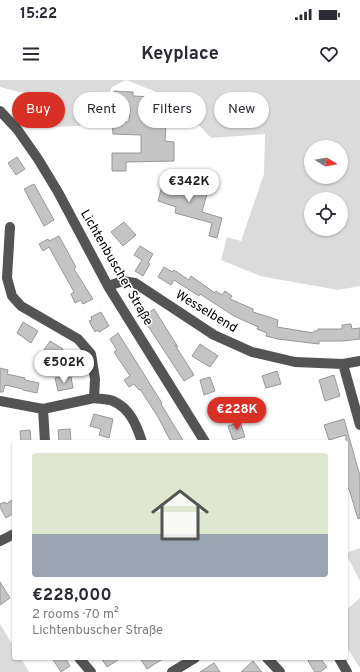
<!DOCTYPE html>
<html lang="en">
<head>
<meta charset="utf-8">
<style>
  :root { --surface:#fff; --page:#f7f7f7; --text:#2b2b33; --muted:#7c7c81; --line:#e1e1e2; --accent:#d93025 }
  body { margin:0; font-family:Overpass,sans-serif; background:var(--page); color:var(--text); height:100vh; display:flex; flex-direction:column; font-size:15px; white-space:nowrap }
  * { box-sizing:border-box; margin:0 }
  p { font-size:13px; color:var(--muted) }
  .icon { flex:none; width:22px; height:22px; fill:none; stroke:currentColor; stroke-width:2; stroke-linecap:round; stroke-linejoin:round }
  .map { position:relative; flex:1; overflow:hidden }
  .sheet { position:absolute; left:12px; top:360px; width:336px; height:220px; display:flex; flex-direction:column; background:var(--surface); border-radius:4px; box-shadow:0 1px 3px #0004 }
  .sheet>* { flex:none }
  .top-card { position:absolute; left:12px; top:12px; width:336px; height:36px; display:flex; gap:8px }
  .needle { width:26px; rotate:101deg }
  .controls { position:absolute; left:304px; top:60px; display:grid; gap:8px }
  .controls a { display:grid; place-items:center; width:44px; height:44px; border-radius:50%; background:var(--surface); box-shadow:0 1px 3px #0004; font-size:20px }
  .price { position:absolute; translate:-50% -34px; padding:0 9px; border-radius:14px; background:#fff; color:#222; font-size:13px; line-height:26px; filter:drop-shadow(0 1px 2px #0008) }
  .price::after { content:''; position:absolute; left:50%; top:24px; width:12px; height:9px; margin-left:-6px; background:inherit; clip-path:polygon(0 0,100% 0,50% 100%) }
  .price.current { background:var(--accent); color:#fff }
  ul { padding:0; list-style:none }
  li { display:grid; align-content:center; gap:8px; height:212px; padding:0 20px }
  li+li { border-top:1px solid var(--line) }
  li span { display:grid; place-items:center; height:124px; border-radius:4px; color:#555 }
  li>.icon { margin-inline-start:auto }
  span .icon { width:72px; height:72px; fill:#fffc; stroke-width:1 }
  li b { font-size:17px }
  .tag { padding:0 14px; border-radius:18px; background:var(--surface); box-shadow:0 1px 3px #0004; font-size:14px; line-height:36px }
  .tag.current { background:var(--accent); color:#fff }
  .status { display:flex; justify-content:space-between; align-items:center; height:28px; padding:0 20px; background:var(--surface); direction:ltr }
  .status svg { height:11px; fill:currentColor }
  header { display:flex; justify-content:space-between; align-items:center; height:52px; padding:0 20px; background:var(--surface); font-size:18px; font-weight:700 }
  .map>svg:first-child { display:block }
  .green { fill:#dbdbdb; fill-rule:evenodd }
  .building { fill:#c4c4c4; stroke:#989898 }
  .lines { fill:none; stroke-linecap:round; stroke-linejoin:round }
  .minor { stroke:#545454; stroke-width:10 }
  .labels { text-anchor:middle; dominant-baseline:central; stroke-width:3; stroke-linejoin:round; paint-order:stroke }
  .street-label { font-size:13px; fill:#000; stroke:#fff }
</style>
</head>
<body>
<div class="status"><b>15:22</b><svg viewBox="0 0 49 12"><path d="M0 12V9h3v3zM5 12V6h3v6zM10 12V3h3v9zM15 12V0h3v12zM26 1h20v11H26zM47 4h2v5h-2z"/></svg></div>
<header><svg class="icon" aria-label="menu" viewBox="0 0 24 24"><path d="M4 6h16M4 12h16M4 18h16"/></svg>Keyplace<svg class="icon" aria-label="heart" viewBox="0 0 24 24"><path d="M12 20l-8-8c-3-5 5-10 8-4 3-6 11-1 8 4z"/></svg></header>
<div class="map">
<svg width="360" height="592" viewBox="0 0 360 592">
  <rect width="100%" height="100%" fill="#fff"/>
  <path class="green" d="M0,0H360V206L338,210L260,196L221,180L227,157L241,161L264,94L265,54L211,58L174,19L126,0L112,7L97,45L53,47L39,17L0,7ZM311,67H341V97H311ZM311,119H341V149H311Z
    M360,468V501L346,474V473Z
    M360,518V588L346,566V530Z
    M0,544L14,567V578H21L29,592H0Z"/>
  <path class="building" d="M114,11L133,12V16L152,17L150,43L166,44L165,61L174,62V81L126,82V91H112V73H141V55L113,54L112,42H129L130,27L112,25Z
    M17,77L25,89L16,95L8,83Z
    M164,98L208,110L202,132L222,138L217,158L209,156L212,143L175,133L176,127L158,121Z
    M34,104L54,140L44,146L24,109Z
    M124,142L136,155L123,166L111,152Z
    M59,156L76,187L74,189L93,219L83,224L81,220L75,223L71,214L74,212L49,167L43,171L39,164L48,159L49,161Z
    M140,166L153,174L148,183L150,184L143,196L135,191L142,180L134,175Z
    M164,187L172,192L174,190L189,200L191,196L215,213L216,211L222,215L225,211L232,216L230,219L253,229V232L278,240L277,247L314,253V251H318V249H342V245L351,244L352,249L360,248V259L343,261H319V264L278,259L266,256L267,253L257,249L258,247L234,236L200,214L199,216L174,200L171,205L158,197Z
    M154,229L178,267L175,265L194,295L184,301L142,237Z
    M101,232L109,246L99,252L98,250L95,252L89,241L92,240L91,237Z
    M23,242L38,251L31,263L17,253Z
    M118,253L162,323L161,324L184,362H171L158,337L140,309L139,310L134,304L129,307L124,300L130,296L114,272L117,270L110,259Z
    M50,261L63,269L58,278L44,270Z
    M200,264L218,276L210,287L192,276Z
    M0,288L8,290L7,294L25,298V300L39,303L37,313L23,310V309L5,305L3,312H0Z
    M277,291L281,304L266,308L262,296Z
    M334,295L340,316L325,321L319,300Z
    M62,297L63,299L71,297L73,308L58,311L55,298Z
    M210,297L215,311L204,315L200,300Z
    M225,320L230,335L219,339L214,323Z
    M94,334L113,339L109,358L99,355L101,349L90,346Z
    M344,339L360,396V438L358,439L349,409H347L346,405V355L329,360L324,345Z
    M240,342L245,357L233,360L228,346Z
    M70,349L71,362H59L58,350Z
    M30,350L31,362H21L20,351Z
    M14,419V433L6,438L0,427V424L5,422L6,424Z
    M0,502L10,518L0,525Z
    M52,578H65L70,586L61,592Z
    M101,578H121L107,587Z
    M140,578H164L147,589Z
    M312,578H320L327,587L320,592H315L308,581Z
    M253,581L262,592H241Z
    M214,583L220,592H200Z"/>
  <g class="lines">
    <path class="minor" d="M0,31L17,49L38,79L58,112L108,206L205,362
      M10,147L7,198L12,216L21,226L78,259L91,274L95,299L94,318C100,319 108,319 113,321C130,328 137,346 142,362
      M108,206L123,201L135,203L214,255L252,272L295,282L343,284L360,281
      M343,284L360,345
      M0,321L43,329L45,362
      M43,329L94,318
      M0,461L14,454
      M79,578L91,592
      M267,578L280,592
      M339,578L347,592
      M172,592L195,578"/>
  </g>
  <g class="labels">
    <g class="street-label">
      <text transform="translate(116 188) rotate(60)">Lichtenbuscher Straße</text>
      <text transform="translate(206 232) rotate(31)">Wesselbend</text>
    </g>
  </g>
</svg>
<div class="controls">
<a><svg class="needle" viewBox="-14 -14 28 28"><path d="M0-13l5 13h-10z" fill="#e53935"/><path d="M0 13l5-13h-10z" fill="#7c7c81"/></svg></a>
<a><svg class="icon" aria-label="locate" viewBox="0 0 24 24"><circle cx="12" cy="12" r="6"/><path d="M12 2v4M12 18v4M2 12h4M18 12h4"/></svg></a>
</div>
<b class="price" style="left:189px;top:123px">€342K</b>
<b class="price" style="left:64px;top:304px">€502K</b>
<b class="price current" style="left:237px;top:351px">€228K</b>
<div class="top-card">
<a class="tag current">Buy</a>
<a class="tag">Rent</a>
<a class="tag">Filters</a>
<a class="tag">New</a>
</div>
<section class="sheet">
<ul>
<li><span style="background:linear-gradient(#dfe7d0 65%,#9aa5b1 0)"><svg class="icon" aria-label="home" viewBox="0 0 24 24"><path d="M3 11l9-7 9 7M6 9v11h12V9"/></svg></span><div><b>€228,000</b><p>2 rooms · 70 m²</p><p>Lichtenbuscher Straße</p></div></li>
</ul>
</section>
</div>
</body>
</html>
